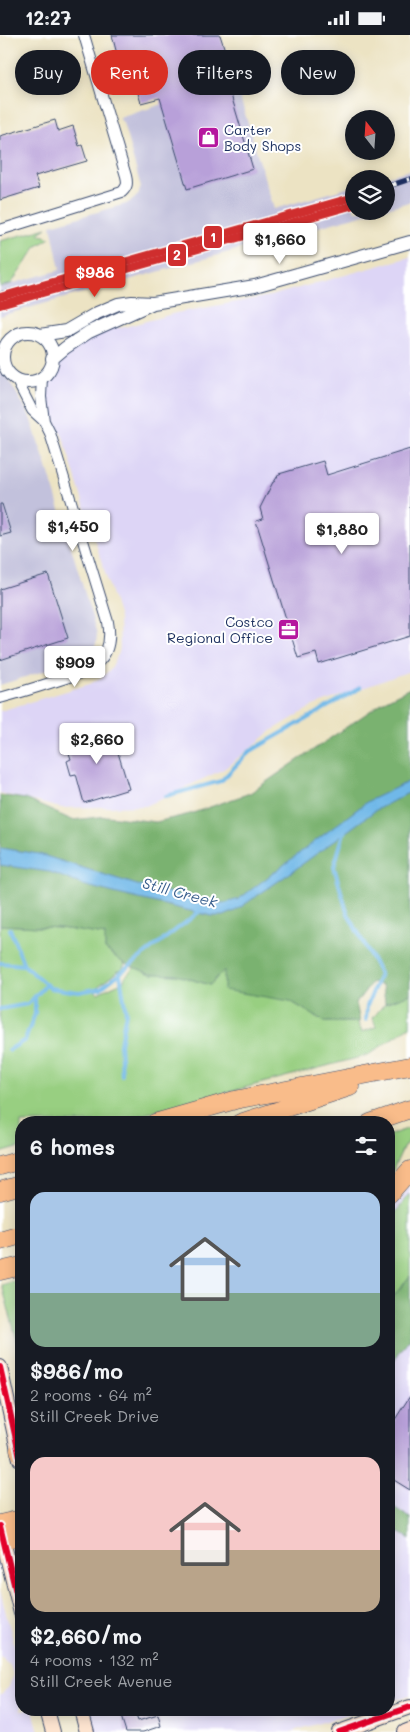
<!DOCTYPE html>
<html lang="en">
<head>
<meta charset="utf-8">
<style>
  :root { --surface:#171b24; --page:#242831; --text:#f1f3f6; --muted:#9ea1a6; --accent:#d93025 }
  body { margin:0; font-family:Mali,sans-serif; background:var(--page); color:var(--text); height:100vh; display:flex; flex-direction:column; font-size:19px; white-space:nowrap }
  * { box-sizing:border-box; margin:0 }
  p { font-size:16px; color:var(--muted) }
  .icon { flex:none; width:28px; height:28px; fill:none; stroke:currentColor; stroke-width:2; stroke-linecap:round; stroke-linejoin:round }
  .map { position:relative; flex:1; overflow:hidden }
  .side { position:absolute; left:15px; top:1081px; width:380px; height:600px; display:flex; flex-direction:column; background:var(--surface); border-radius:20px; box-shadow:0 2px 12px #0003 }
  .side>* { flex:none }
  .hud { position:absolute; left:15px; top:15px; width:380px; height:45px; display:flex; gap:10px }
  .needle { width:32px; rotate:343deg }
  .buttons { position:absolute; left:345px; top:75px; display:grid; gap:10px }
  .buttons a { display:grid; place-items:center; width:50px; height:50px; border-radius:50%; background:var(--surface); box-shadow:0 2px 12px #0003; font-size:25px }
  .price { position:absolute; translate:-50% -42px; padding:0 11px; border-radius:5px; background:#fff; color:#222; font-size:16px; line-height:32px; filter:drop-shadow(0 1px 2px #0008) }
  .price::after { content:''; position:absolute; left:50%; top:30px; width:15px; height:11px; margin-left:-8px; background:inherit; clip-path:polygon(0 0,100% 0,50% 100%) }
  .price.on { background:var(--accent); color:#fff }
  ul { padding:0; list-style:none }
  li { display:grid; align-content:center; gap:10px; height:265px; padding:0 15px }
  li span { display:grid; place-items:center; height:155px; border-radius:15px; color:#555 }
  li>.icon { margin-inline-start:auto }
  span .icon { width:90px; height:90px; fill:#fffc; stroke-width:1 }
  li b { font-size:21px }
  h2 { display:flex; justify-content:space-between; align-items:center; height:60px; padding:0 15px; font-size:21px }
  .tag { padding:0 18px; border-radius:22px; background:var(--surface); box-shadow:0 2px 12px #0003; font-size:18px; line-height:45px }
  .tag.on { background:var(--accent); color:#fff }
  .status { display:flex; justify-content:space-between; align-items:center; height:35px; padding:0 25px; background:var(--surface); direction:ltr }
  .status svg { height:14px; fill:currentColor }
  .map>svg:first-child { display:block }
  .built { fill:#ddd5f6 }
  .industrial { fill:#c2c1dc }
  .green { fill:#98cf81; stroke:#5a7f70 }
  .forest { fill:#7ab26f; stroke:#4a7066 }
  .water { fill:#70b8e8; stroke:#4674a3 }
  .lines { fill:none; stroke-linecap:round; stroke-linejoin:round }
  .stream { stroke:#70b8e8; stroke-width:4 }
  .building { fill:#b8a0d9 }
  .minor-casing { stroke:#3a4a6d; stroke-width:12 }
  .tertiary-casing { stroke:#3a4a6d; stroke-width:14 }
  .secondary-casing { stroke:#3a4a6d; stroke-width:16 }
  .motorway-casing { stroke:#3a4a6d; stroke-width:19 }
  .minor { stroke:#fff; stroke-width:10 }
  .tertiary { stroke:#fff; stroke-width:12 }
  .secondary { stroke:#fde4d0; stroke-width:14 }
  .motorway { stroke:#f9bc8a; stroke-width:18 }
  .rail-casing { stroke:#1b2f5e; stroke-width:5.5 }
  .rail { stroke:#fff; stroke-width:4; stroke-dasharray:11; stroke-linecap:butt }
  .bus-1-casing { stroke:#fff; stroke-width:10 }
  .bus-1 { stroke:#e4002b; stroke-width:6 }
  .rail-1-casing { stroke:#fff; stroke-width:11 }
  .rail-2-casing { stroke:#fff; stroke-width:11 }
  .rail-1 { stroke:#cf2e2f; stroke-width:8 }
  .rail-2 { stroke:#cf2e2f; stroke-width:8 }
  .labels { text-anchor:middle; dominant-baseline:central; stroke-width:4; stroke-linejoin:round; paint-order:stroke }
  .poi-label { font-size:14px; fill:#1b2f5e; stroke:#fff; text-anchor:start }
  .water-label { font-size:15px; font-style:italic; fill:#395f8e; stroke:#fff }
  .line-badge { stroke:#fff; stroke-width:2 }
  .badge-label { font-size:14px; text-anchor:middle; font-weight:bold; fill:#fff }
</style>
</head>
<body>
<div class="status"><b>12:27</b><svg viewBox="0 0 49 12"><path d="M0 12V9h3v3zM5 12V6h3v6zM10 12V3h3v9zM15 12V0h3v12zM26 1h20v11H26zM47 4h2v5h-2z"/></svg></div>
<div class="map">
<svg width="410" height="1697" viewBox="0 0 410 1697">
  <rect width="100%" height="100%" fill="#fff"/>
  <filter id="ink" filterUnits="userSpaceOnUse"><feTurbulence type="fractalNoise" baseFrequency=".02" numOctaves="2"/><feDisplacementMap in="SourceGraphic" scale="10" xChannelSelector="R" yChannelSelector="G"/><feConvolveMatrix kernelMatrix="1 2 1 2 8 2 1 2 1" color-interpolation-filters="sRGB"/></filter>
  <filter id="wash" filterUnits="userSpaceOnUse"><feTurbulence type="fractalNoise" baseFrequency=".0096" numOctaves="4" result="noise"/><feDisplacementMap in="SourceGraphic" scale="20" xChannelSelector="R" yChannelSelector="G"/><feGaussianBlur stdDeviation="1.12" result="paint"/><feColorMatrix in="noise" values="0 0 0 0 0 0 0 0 0 0 0 0 0 0 0 0 0 1.4 0 .05"/><feComposite in="paint" operator="in"/></filter>
  <g filter="url(#wash)">
    <rect width="100%" height="100%" fill="#ece3c3"/>
    <path class="built" d="M410,222V636L313,671L273,695L224,734L146,771L61,773L0,758V676L90,649L99,644L110,635L119,618L120,612L119,583L63,402L51,380L47,368V347L56,330L74,311L112,291L121,293L176,278L270,261Z
      M410,1151V1660L389,1667V1178Z
      M0,1556L21,1635V1675H33L39,1697H0V1660L9,1652L13,1639L10,1630L0,1621Z
      M89,1675H363L290,1697H95Z"/>
    <path class="industrial" d="M235,46L274,174L354,151V176H376L0,281V252L60,235L51,190L126,169L133,165L138,160L141,152L123,88L119,83Z
      M410,135V167L386,173V144H378Z
      M0,336L9,345L29,380L49,438L97,599L96,609L91,617L85,623L0,650Z"/>
    <path class="green" d="M47,193L38,199L50,203L37,211L11,249L0,252V206Z
      M0,890L60,893L106,900L105,914L125,929L122,935L118,936L96,953V957L98,958L124,946L125,942L135,932L150,938L177,940L210,950L224,934L290,966L325,987H360L358,988L362,997L376,992L373,983L385,968L410,959V992L368,1020L115,1087L21,1088V1112L0,1118Z
      M410,1093V1104L403,1113L389,1143V1100Z
      M410,1159V1241L389,1267V1186Z
      M21,1244V1320L2,1250Z"/>
    <path class="forest" d="M410,653V959L385,968L383,951L372,947L356,968L360,987H325L290,966L224,955V935L210,950L177,940L151,939L125,929L105,914V900L60,893L0,890V760L25,764L72,785L108,781L156,787L190,779L250,758L386,665Z
      M410,1241V1305L409,1304L389,1332V1267Z
      M389,1469L410,1483V1504L389,1491Z"/>
    <path class="water" d="M410,746V757L376,775L293,836L235,876L224,881H212L118,859L83,850L50,837L0,830V813L39,819L137,850L214,868H226L239,864L368,766Z"/>
    <g class="lines">
      <path class="stream" d="M166,761L221,746L249,717L360,653
        M345,794L334,832L347,877L380,939L367,971L366,985
        M10,894L24,930
        M0,928L24,930L50,953L79,957L101,953L199,877
        M120,939L126,978L120,1009L122,1040
        M0,974L28,969L46,950
        M9,1015L25,1005L35,979V961"/>
    </g>
    <g id="blocks">
      <path class="building" d="M112,0H220L233,40L226,43L253,134L187,154L160,63L141,68L131,35L126,37L121,22L118,23Z
        M55,85L58,96L73,91L79,111L82,110L87,126L35,141L39,153L0,165V101Z
        M410,414V601L319,629L316,618L298,623L256,486L263,484L260,473L273,447H274L279,439L323,426L327,440Z
        M0,469H2L11,498L0,501Z
        M48,539L68,603L0,625V554Z
        M110,691L129,754L84,768L76,739L71,740L67,726L71,724L66,709L85,703L84,699Z
        M410,1361V1455L389,1442V1394Z
        M119,1675H134L138,1686L158,1680L161,1691L143,1697H126Z"/>
    </g>
  </g>
  <g filter="url(#ink)">
    <use href="#blocks" fill-opacity="0" stroke="#3a4a6d" stroke-width="1"/>
    <g class="lines">
      <defs>
        <path id="minor" d="M0,195L122,157C127,152 128,149 126,141L84,0
          M42,342L41,362L44,386
          M0,663C18,658 35,653 53,647C85,637 116,630 108,587L50,398L44,386L32,375L16,344"/>
        <path id="tertiary" d="M3 322a25 25 0 1 1 50 0a25 25 0 1 1-50 0Z
          M40,300L66,296L97,278L118,269L132,267L153,268L255,251L410,207
          M52,324L65,313L89,297L153,268"/>
        <path id="secondary" d="M0,1332L20,1424
          M1,1497L21,1578
          M47,1675L53,1697
          M81,1675L87,1697
          M339,1697L410,1672
          M405,1697L410,1695"/>
        <path id="motorway" d="M155,1088L235,1065L410,1031
          M240,1088L350,1052
          M370,1088L410,1074
          M0,1131L21,1125
          M0,1156L21,1150
          M389,1159L410,1135
          M0,1206L21,1200
          M0,1236L21,1231
          M19,1415L21,1419
          M0,1489L21,1484
          M3,1506L21,1501"/>
      </defs>
      <use href="#minor" class="minor-casing"/>
      <use href="#tertiary" class="tertiary-casing"/>
      <use href="#secondary" class="secondary-casing"/>
      <use href="#motorway" class="motorway-casing"/>
      <use href="#minor" class="minor"/>
      <use href="#tertiary" class="tertiary"/>
      <use href="#secondary" class="secondary"/>
      <use href="#motorway" class="motorway"/>
      <defs>
        <path id="rail" d="M386,152L410,144
          M341,166L354,162
          M0,259L64,244"/>
      </defs>
      <use href="#rail" class="rail-casing"/>
      <use href="#rail" class="rail"/>
      <defs>
        <path id="bus-1" d="M0,1332L21,1427
          M0,1491L21,1578
          M339,1697L410,1672"/>
      </defs>
      <use href="#bus-1" class="bus-1-casing"/>
      <use href="#bus-1" class="bus-1"/>
      <defs>
        <path id="rail-1" d="M0,270L354,170"/>
        <path id="rail-2" d="M0,262L354,162"/>
      </defs>
      <use href="#rail-1" class="rail-1-casing"/>
      <use href="#rail-2" class="rail-2-casing"/>
      <use href="#rail-1" class="rail-1"/>
      <use href="#rail-2" class="rail-2"/>
    </g>
  </g>
  <defs>
    <symbol id="shop-square" viewBox="-11 -11 22 22"><rect x="-9" y="-9" width="18" height="18" rx="4" fill="#b5179e" stroke="#fff"/><path d="M-5-2.5h2.3a2.7 3.5 0 0 1 5.4 0H5L5.5 6h-11ZM-1.5-2.5h3a1.5 2.3 0 0 0-3 0Z" fill="#fff"/></symbol>
    <symbol id="office-square" viewBox="-11 -11 22 22"><rect x="-9" y="-9" width="18" height="18" rx="4" fill="#b5179e" stroke="#fff"/><path d="M-6-3h4V-5.5h4V-3h4V5H-6ZM-1-4.5V-3h2v-1.5ZM-6 0V1H6V0Z" fill="#fff"/></symbol>
  </defs>
  <g fill-rule="evenodd">
    <use href="#shop-square" x="196" y="90" width="25" height="25"/>
    <use href="#office-square" x="276" y="582" width="25" height="25"/>
  </g>
  <g class="labels">
    <g class="poi-label">
      <text x="224" y="94">Carter<tspan x="224" dy="16">Body Shops</tspan></text>
      <text x="273" y="586" text-anchor="end">Costco<tspan x="273" dy="16">Regional Office</tspan></text>
    </g>
    <g class="water-label">
      <text transform="translate(180 857) rotate(15)">Still Creek</text>
    </g>
  </g>
  <g class="line-badge">
    <rect x="203" y="190" width="20" height="24" rx="5" fill="#cf2e2f"/>
    <rect x="167" y="208" width="20" height="24" rx="5" fill="#cf2e2f"/>
  </g>
  <g class="badge-label">
    <text x="213" y="207">1</text>
    <text x="177" y="225">2</text>
  </g>
</svg>
<div class="buttons">
<a><svg class="needle" viewBox="-14 -14 28 28"><path d="M0-13l5 13h-10z" fill="#e53935"/><path d="M0 13l5-13h-10z" fill="#9ea1a6"/></svg></a>
<a><svg class="icon" aria-label="layers" viewBox="0 0 24 24"><path d="M12 4l9 5-9 5-9-5zM3 14l9 5 9-5"/></svg></a>
</div>
<b class="price" style="left:280px;top:230px">$1,660</b>
<b class="price on" style="left:95px;top:263px">$986</b>
<b class="price" style="left:73px;top:517px">$1,450</b>
<b class="price" style="left:342px;top:520px">$1,880</b>
<b class="price" style="left:75px;top:653px">$909</b>
<b class="price" style="left:97px;top:730px">$2,660</b>
<div class="hud">
<a class="tag">Buy</a>
<a class="tag on">Rent</a>
<a class="tag">Filters</a>
<a class="tag">New</a>
</div>
<section class="side">
<h2>6 homes<svg class="icon" aria-label="filters" viewBox="0 0 24 24"><path d="M4 7h16M4 17h16"/><circle cx="9" cy="7" r="2"/><circle cx="15" cy="17" r="2"/></svg></h2>
<ul>
<li><span style="background:linear-gradient(#a9c7e8 65%,#7fa58c 0)"><svg class="icon" aria-label="home" viewBox="0 0 24 24"><path d="M3 11l9-7 9 7M6 9v11h12V9"/></svg></span><div><b>$986/mo</b><p>2 rooms · 64 m²</p><p>Still Creek Drive</p></div></li>
<li><span style="background:linear-gradient(#f6c9c9 60%,#b9a48a 0)"><svg class="icon" aria-label="home" viewBox="0 0 24 24"><path d="M3 11l9-7 9 7M6 9v11h12V9"/></svg></span><div><b>$2,660/mo</b><p>4 rooms · 132 m²</p><p>Still Creek Avenue</p></div></li>
</ul>
</section>
</div>
</body>
</html>
